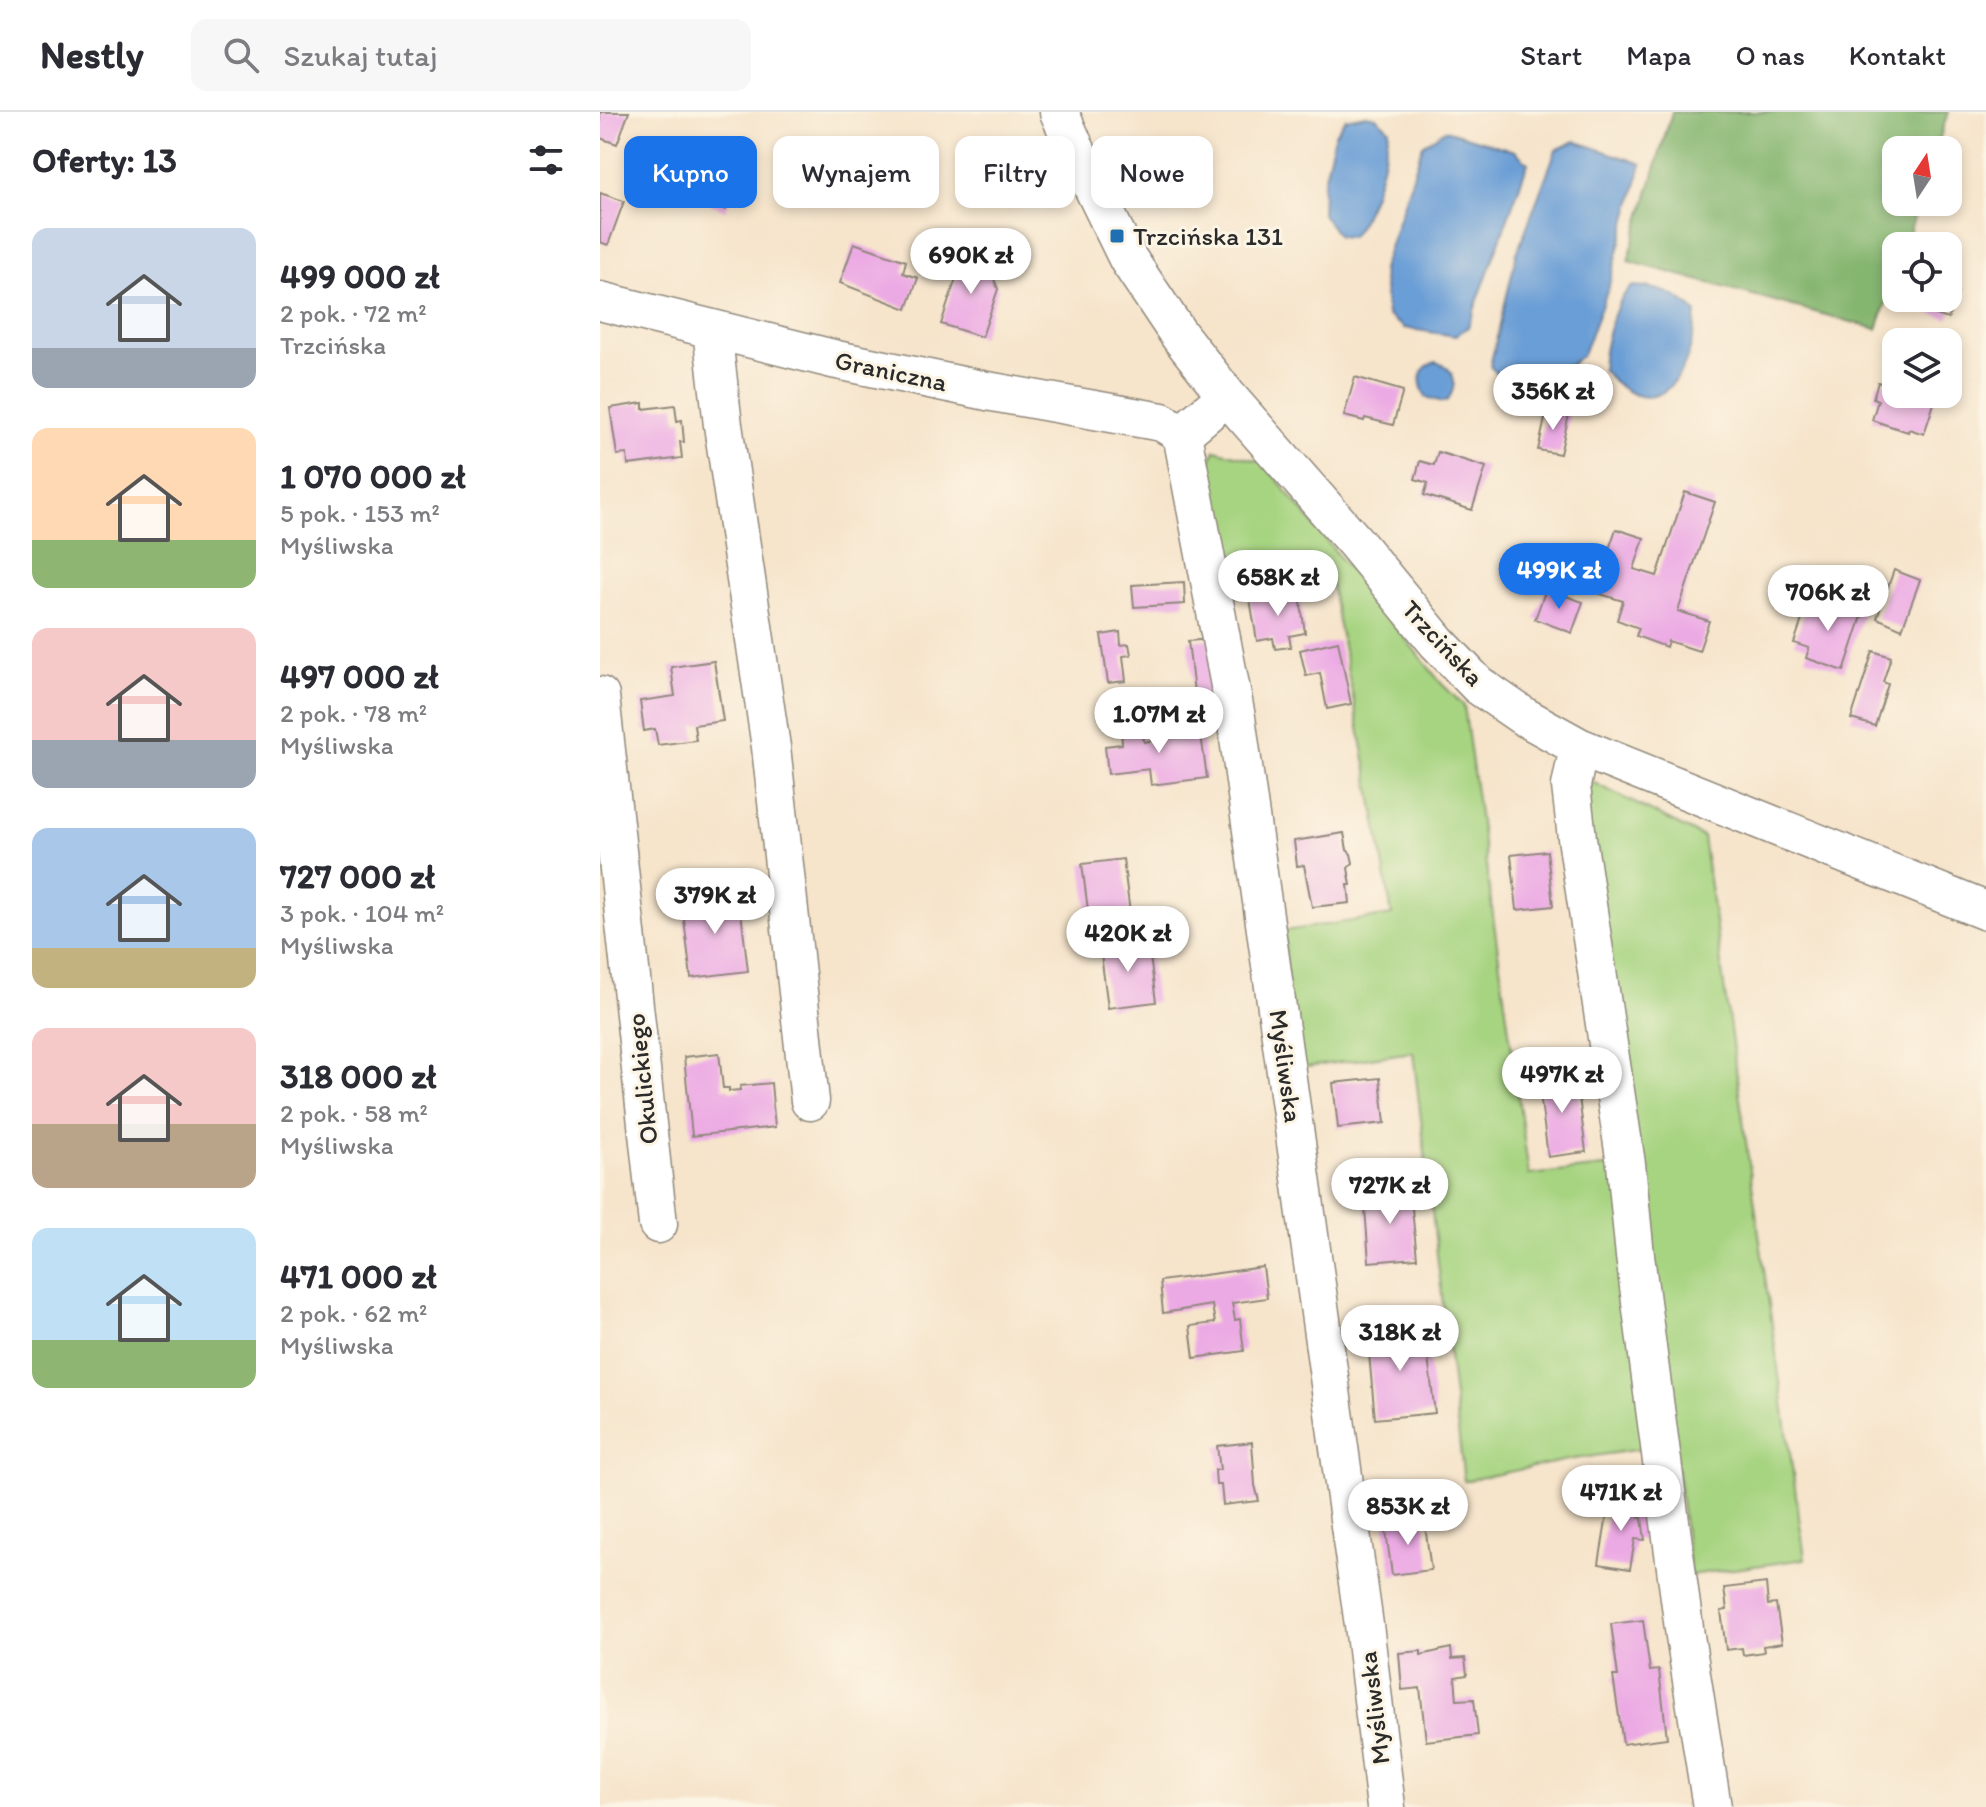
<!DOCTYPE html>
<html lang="pl">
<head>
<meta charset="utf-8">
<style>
  :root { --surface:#fff; --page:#f7f7f7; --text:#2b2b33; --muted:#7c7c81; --line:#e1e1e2; --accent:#1a73e8 }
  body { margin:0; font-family:Itim,sans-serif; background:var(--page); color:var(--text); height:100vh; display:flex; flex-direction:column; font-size:30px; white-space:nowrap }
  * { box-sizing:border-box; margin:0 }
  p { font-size:26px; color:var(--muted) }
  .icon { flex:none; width:44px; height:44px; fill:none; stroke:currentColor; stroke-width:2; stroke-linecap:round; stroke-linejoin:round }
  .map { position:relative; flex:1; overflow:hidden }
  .details { display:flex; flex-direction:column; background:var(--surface); width:600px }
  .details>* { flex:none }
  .top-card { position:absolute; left:24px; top:24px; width:760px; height:72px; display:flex; gap:16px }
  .needle { width:52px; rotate:12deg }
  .fabs { position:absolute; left:1282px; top:24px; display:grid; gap:16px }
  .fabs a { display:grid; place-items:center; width:80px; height:80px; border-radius:16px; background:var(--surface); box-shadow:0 4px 12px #0003; font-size:40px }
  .price { position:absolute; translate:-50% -68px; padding:0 18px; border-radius:28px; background:#fff; color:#222; font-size:26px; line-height:52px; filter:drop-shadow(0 2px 4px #0008) }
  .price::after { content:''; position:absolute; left:50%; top:48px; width:24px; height:18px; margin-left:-12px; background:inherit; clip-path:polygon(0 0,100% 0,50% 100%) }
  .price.current { background:var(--accent); color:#fff }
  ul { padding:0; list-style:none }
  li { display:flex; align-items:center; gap:24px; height:200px; padding:0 32px }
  li span { display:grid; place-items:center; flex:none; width:224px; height:160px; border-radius:16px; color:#555 }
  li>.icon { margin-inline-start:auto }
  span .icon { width:96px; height:96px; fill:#fffc; stroke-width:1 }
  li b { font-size:34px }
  h2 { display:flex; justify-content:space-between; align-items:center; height:96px; padding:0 32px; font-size:34px }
  .chip { padding:0 28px; border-radius:16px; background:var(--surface); box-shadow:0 4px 12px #0003; font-size:28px; line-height:72px }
  .chip.current { background:var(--accent); color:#fff }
  header { display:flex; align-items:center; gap:48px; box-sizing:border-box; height:112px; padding:0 40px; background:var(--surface); border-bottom:2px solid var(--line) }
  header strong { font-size:38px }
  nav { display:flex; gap:44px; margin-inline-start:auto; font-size:28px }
  .search { width:560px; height:72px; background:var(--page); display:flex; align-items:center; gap:20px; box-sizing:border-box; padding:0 28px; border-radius:16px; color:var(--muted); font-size:30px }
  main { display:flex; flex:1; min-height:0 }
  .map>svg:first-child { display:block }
  .green { fill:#a7d481; stroke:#698056; stroke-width:2 }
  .forest { fill:#85b66f; stroke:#58704d; stroke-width:2 }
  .water { fill:#6a9ed6; stroke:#4a6480; stroke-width:2 }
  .building { fill:#ecaae4 }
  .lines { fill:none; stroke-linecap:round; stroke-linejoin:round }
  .minor-casing { stroke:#90887b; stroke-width:41 }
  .minor { stroke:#fff; stroke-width:38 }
  .poi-dot { fill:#1f6fb2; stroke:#fcf5e5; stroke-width:3 }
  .labels { text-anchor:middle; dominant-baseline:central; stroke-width:6; stroke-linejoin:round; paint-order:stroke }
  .poi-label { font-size:26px; fill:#2b2b2b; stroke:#fcf5e5; text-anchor:start }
  .street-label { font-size:26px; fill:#2b2b2b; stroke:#fcf5e5 }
</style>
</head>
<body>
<header>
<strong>Nestly</strong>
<div class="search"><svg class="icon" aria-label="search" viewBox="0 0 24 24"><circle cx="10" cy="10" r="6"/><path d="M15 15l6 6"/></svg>Szukaj tutaj</div>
<nav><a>Start</a><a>Mapa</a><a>O nas</a><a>Kontakt</a></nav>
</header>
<main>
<section class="details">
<h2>Oferty: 13<svg class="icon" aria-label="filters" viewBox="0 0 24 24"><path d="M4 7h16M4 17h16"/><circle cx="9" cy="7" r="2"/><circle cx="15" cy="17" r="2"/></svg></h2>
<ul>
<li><span style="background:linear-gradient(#c9d6e8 75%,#9aa5b1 0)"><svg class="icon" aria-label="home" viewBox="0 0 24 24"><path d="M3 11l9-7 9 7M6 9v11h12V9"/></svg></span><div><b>499 000 zł</b><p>2 pok. · 72 m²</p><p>Trzcińska</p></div></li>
<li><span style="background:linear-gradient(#ffd9b3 70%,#8fb573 0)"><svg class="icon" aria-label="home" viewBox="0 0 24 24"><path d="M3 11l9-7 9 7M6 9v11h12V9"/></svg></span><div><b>1 070 000 zł</b><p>5 pok. · 153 m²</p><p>Myśliwska</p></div></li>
<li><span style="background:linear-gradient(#f6c9c9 70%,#9aa5b1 0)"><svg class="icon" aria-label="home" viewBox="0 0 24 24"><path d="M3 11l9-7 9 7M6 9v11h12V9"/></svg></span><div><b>497 000 zł</b><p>2 pok. · 78 m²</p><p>Myśliwska</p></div></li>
<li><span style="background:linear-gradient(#a9c7e8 75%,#c2b280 0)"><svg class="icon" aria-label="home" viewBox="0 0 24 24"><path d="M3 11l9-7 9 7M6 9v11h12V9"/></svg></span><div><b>727 000 zł</b><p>3 pok. · 104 m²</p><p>Myśliwska</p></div></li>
<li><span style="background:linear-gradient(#f6c9c9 60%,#b9a48a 0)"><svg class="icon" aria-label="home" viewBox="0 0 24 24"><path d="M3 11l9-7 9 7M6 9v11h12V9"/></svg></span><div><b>318 000 zł</b><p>2 pok. · 58 m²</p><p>Myśliwska</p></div></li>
<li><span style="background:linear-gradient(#bfe0f5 70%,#8fb573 0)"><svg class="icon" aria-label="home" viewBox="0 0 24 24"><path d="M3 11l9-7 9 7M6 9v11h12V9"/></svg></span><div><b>471 000 zł</b><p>2 pok. · 62 m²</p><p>Myśliwska</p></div></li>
</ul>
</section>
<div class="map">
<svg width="1386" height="1695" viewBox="0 0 1386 1695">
  <rect width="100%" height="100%" fill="#fcf5e5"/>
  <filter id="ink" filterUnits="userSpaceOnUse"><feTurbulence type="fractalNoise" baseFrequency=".0125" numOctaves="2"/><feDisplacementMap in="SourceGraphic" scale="16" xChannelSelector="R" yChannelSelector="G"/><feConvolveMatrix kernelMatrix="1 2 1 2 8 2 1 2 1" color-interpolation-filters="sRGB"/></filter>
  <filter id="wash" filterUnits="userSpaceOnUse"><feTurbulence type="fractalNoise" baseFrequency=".006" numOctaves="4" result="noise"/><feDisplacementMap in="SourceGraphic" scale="32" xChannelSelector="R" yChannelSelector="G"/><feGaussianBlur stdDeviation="1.8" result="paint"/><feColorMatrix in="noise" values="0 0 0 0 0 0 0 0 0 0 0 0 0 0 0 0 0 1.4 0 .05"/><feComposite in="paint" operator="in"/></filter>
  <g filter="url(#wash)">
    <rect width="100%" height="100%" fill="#f6e4cb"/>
    <path class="green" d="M615,338L663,350L841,571L864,594L929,1063L1013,1054L958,653L1103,725L1205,1447L1090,1463L1074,1332L968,1348L864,1369L813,940L692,957L684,819L792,803L766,652L728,457L623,473L602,369Z"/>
    <path class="forest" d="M1072,0H1348L1336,38H1296V90H1319L1305,134H1296V161L1277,217L1028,149Z"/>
    <path class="water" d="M766,3L776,5L789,17C784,54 773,96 751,125L738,124L722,102L723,73L735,22L745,7Z
      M845,18L915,39L928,51L868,215L855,224L804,216L787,203L782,157L823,33Z
      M975,29L1042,52L1008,177L983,242L941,278L926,283L911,280L890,254L917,141L956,38Z
      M1033,174C1057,175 1080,182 1096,201C1093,260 1058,322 1002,257C1003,236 1014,186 1033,174Z
      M836,250C856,257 858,271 848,288L842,290L826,285C817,269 818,255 836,250Z"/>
    <g id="blocks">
      <path class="building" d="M0,0H29L17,32L0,26Z
        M43,33L67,40L53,83L28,75Z
        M129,38L145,44L126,98L110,92Z
        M0,81L24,89L8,133L0,130Z
        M254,131L306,149L303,161L318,166L307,197L240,171Z
        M366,136L389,144L382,162L394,167L398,177L382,225L341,212Z
        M1348,177L1358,180L1348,207L1309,194L1312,186H1348Z
        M1289,259L1296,261V282H1337L1324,322L1309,317L1308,320L1272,308L1278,288L1273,286L1278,270L1284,272Z
        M755,265L803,279L793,313L765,306L764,309L744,304Z
        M43,291V297L75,293L77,309L82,308L84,330H80L82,346L28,353L27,342L17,343L10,296Z
        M947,298L969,303L960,342L938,338Z
        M838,340L886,355L872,398L824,383L828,371L815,367L820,349L834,353Z
        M1085,380L1115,390L1078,499L1109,509L1099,539L1068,529L1066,535L1036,524L1039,516L1017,508L1023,489L994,480L1016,417L1044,426L1034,457L1057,464Z
        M1294,458L1320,468L1302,517L1277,506Z
        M584,470L585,492L534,495L532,473Z
        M946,477L983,490L972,521L935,507Z
        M699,478L705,521L689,524L691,535L675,537L673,526L657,529L650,487Z
        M1209,487L1241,498L1243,494L1263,501L1244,559L1206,546L1209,536L1194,531Z
        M520,520L521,533L529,532L531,543L523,544L526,569L508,571L501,523Z
        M611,527L621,612L598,615L588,529Z
        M738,529L751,592L727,597L720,561L706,564L700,538Z
        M1273,539L1291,545L1283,570L1288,572L1275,614L1251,607Z
        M114,549L123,609L94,613L96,628L58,633L55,617L44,619L40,589L75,584L71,555Z
        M583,609L585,624L601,622L607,666L551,673L549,657L508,662L505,634L522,632L521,616L542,614L544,630L562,627L560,612Z
        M744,721L747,738L751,742L753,751L748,756L751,773H748L750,791L712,795L704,753L697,754L694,729Z
        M947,739L953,794L917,798L911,743Z
        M523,747L530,801L489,806L482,752Z
        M139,783L148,859L91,866L82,790Z
        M548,829L556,890L508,896L500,835Z
        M119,941L123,976H129V979L140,978V974L171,971L175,1015L92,1024L84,945Z
        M976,961L986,1040L948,1045L938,965Z
        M780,966L785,1011L738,1016L733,971Z
        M810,1077L817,1146L769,1150L764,1081Z
        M663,1155L667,1186L632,1191L635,1208L640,1207L644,1239L594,1246L590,1214L615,1211L612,1193L563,1201L560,1169Z
        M824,1214L835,1301L775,1307L767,1220Z
        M652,1330L655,1373L659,1389L623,1393L621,1373H616L615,1358H620L617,1334Z
        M1010,1385L1041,1391L1039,1405L1042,1406L1045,1428L1035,1427L1030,1457L999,1452Z
        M824,1406L831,1458L792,1463L785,1412Z
        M1166,1471L1168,1493L1176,1492L1182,1531L1163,1534L1164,1540L1143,1543L1142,1536L1126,1538L1121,1499L1127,1498L1124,1476Z
        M1043,1508L1050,1559L1059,1558L1067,1626L1023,1632L1013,1564H1018L1011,1512Z
        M851,1536L852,1547L865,1546L867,1563L855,1565L857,1588L874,1587L878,1623L826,1629L820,1576L802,1578L799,1541L821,1539V1543Z"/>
    </g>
  </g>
  <g filter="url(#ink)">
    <use href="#blocks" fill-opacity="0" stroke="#90887b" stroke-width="2"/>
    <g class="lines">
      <defs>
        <path id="minor" d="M459,0L488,65L528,147L579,223L627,284L756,431L837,530L878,573L923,604L979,635L1386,799
          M0,189L237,248L387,279L562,310L582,322
          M112,218L123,313L171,635L210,989
          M627,284L582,322L636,605L764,1513L786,1695
          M0,584L58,1112
          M979,635L971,674L977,726L1026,1052L1035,1144L1085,1524L1112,1695"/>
      </defs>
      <use href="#minor" class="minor-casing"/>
      <use href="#minor" class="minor"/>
    </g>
  </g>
  <rect class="poi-dot" x="509" y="116" width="16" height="16" rx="4"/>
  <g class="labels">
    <g class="poi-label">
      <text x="533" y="124">Trzcińska 131</text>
    </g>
    <g class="street-label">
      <text transform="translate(291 259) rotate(12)">Graniczna</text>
      <text transform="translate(843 531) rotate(47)">Trzcińska</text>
      <text transform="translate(686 954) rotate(82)">Myśliwska</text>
      <text transform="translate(42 967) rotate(-96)">Okulickiego</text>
      <text transform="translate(774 1596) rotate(-97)">Myśliwska</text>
    </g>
  </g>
</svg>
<div class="fabs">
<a><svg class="needle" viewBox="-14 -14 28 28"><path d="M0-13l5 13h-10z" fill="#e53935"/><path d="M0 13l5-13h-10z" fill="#7c7c81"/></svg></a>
<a><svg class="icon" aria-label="locate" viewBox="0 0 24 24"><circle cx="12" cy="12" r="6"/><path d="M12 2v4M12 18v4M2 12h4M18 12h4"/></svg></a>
<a><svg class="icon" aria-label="layers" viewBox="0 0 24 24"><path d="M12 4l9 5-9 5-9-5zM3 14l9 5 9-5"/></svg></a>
</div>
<b class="price" style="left:371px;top:184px">690K zł</b>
<b class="price" style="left:953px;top:320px">356K zł</b>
<b class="price current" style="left:959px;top:499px">499K zł</b>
<b class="price" style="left:678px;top:506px">658K zł</b>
<b class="price" style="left:1228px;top:521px">706K zł</b>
<b class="price" style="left:559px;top:643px">1.07M zł</b>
<b class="price" style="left:115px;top:824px">379K zł</b>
<b class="price" style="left:528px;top:862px">420K zł</b>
<b class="price" style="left:962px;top:1003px">497K zł</b>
<b class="price" style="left:790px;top:1114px">727K zł</b>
<b class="price" style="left:800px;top:1261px">318K zł</b>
<b class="price" style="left:1021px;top:1421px">471K zł</b>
<b class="price" style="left:808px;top:1435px">853K zł</b>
<div class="top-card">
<a class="chip current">Kupno</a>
<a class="chip">Wynajem</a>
<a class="chip">Filtry</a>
<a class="chip">Nowe</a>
</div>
</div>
</main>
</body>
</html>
